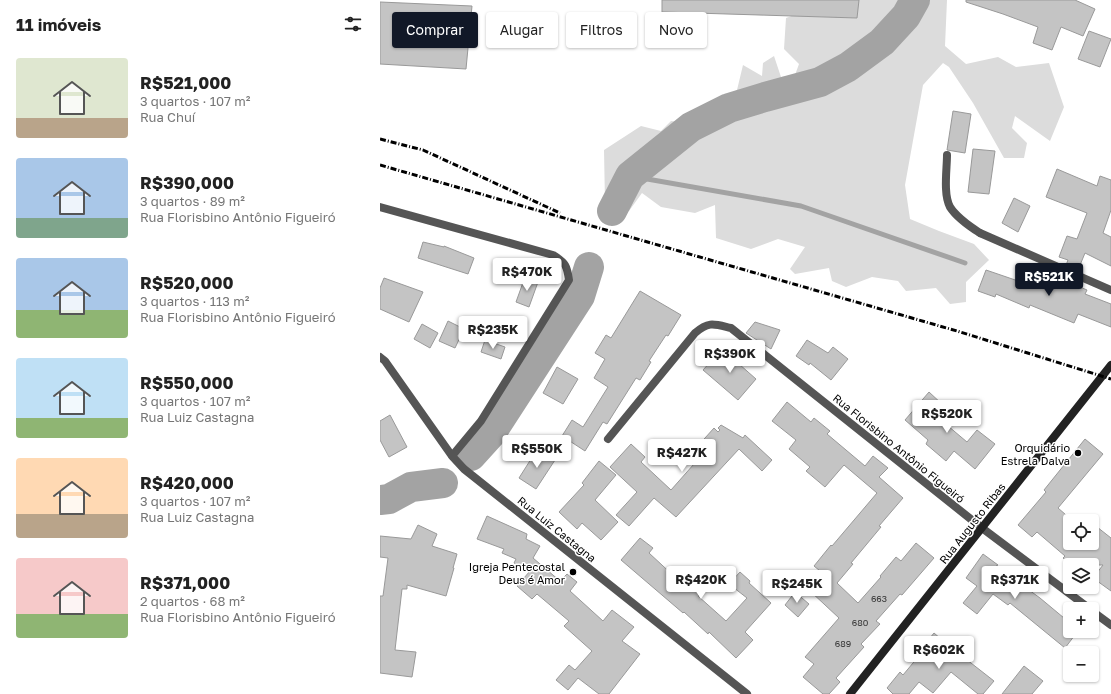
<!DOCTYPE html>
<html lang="pt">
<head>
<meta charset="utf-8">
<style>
  :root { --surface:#fff; --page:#f2f2f2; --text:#222; --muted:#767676; --accent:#111827 }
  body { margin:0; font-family:"Golos Text",sans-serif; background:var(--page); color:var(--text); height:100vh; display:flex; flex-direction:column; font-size:15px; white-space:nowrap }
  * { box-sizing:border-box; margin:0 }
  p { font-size:13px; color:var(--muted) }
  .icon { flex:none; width:22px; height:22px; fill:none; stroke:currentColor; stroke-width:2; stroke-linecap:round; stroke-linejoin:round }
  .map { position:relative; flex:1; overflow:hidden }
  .side { display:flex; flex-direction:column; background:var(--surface); width:380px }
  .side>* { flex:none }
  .top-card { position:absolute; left:12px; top:12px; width:380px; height:36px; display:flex; gap:8px }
  .tools { position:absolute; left:683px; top:514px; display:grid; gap:8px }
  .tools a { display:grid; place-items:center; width:36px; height:36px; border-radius:4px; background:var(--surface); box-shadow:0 1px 3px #0004; font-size:20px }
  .price { position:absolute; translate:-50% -34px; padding:0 9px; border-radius:4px; background:#fff; color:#222; font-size:13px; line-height:26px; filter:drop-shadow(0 1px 2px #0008) }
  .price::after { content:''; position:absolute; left:50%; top:24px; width:12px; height:9px; margin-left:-6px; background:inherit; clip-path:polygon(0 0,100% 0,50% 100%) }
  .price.current { background:var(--accent); color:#fff }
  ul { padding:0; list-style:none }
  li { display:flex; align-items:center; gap:12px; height:100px; padding:0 16px }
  li span { display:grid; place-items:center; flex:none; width:112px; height:80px; border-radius:4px; color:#555 }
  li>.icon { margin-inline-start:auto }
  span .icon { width:48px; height:48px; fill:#fffc; stroke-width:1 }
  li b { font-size:17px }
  h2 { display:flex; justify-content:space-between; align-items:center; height:48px; padding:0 16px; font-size:17px }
  .tag { padding:0 14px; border-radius:4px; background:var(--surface); box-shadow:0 1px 3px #0004; font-size:14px; line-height:36px }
  .tag.current { background:var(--accent); color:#fff }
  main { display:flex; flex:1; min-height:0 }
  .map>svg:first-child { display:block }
  .green { fill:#dcdcdc }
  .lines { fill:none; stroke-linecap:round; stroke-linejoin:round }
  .stream { stroke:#a3a3a3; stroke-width:5 }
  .river { stroke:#a3a3a3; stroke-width:30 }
  .building { fill:#c4c4c4; stroke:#999 }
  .lane { stroke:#555; stroke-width:8 }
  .street { stroke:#555; stroke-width:8 }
  .secondary { stroke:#222; stroke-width:8 }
  .rail { stroke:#000; stroke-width:3; stroke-dasharray:6 2 1 2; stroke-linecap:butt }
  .poi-dot { fill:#000; stroke:#fff; stroke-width:1.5 }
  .labels { text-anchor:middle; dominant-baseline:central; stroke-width:3; stroke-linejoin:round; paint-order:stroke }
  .number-label { font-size:9px; fill:#313131 }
  .poi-label { font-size:11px; fill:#000; stroke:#fff; text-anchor:end }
  .street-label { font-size:11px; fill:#000; stroke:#fff }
</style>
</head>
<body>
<main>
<section class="side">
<h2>11 imóveis<svg class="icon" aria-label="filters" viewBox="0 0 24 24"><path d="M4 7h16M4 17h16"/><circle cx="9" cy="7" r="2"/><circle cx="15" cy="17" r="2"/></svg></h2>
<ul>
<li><span style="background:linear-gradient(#dfe7d0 75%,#b9a48a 0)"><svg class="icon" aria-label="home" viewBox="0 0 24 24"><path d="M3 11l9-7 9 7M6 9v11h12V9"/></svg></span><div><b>R$521,000</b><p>3 quartos · 107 m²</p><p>Rua Chuí</p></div></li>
<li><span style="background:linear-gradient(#a9c7e8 75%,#7fa58c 0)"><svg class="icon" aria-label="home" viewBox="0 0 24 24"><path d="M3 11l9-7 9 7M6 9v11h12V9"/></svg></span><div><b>R$390,000</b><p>3 quartos · 89 m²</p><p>Rua Florisbino Antônio Figueiró</p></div></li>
<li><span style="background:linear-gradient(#a9c7e8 65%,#8fb573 0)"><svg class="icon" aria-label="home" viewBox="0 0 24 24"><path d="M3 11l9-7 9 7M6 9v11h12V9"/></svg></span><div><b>R$520,000</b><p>3 quartos · 113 m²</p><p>Rua Florisbino Antônio Figueiró</p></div></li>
<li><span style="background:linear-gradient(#bfe0f5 75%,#8fb573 0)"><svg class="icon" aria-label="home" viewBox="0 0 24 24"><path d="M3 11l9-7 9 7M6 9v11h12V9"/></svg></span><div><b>R$550,000</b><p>3 quartos · 107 m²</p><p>Rua Luiz Castagna</p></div></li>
<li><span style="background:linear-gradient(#ffd9b3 70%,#b9a48a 0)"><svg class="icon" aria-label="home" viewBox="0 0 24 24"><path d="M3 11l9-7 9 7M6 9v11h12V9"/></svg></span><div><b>R$420,000</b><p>3 quartos · 107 m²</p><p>Rua Luiz Castagna</p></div></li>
<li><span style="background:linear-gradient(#f6c9c9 70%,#8fb573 0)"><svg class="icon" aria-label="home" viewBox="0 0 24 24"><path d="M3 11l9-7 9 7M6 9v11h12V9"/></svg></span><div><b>R$371,000</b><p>2 quartos · 68 m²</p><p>Rua Florisbino Antônio Figueiró</p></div></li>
</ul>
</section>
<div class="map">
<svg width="731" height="694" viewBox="0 0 731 694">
  <rect width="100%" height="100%" fill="#fff"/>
  <path class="green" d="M427,0H567L565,46L586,64L618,57L636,67L669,63L684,107L670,141L635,116L632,128L647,143L644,158H624L593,103L569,67L563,63L543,85L525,185L530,219L559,231L594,244L609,260L586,282V302L570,304L556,288L526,291L518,281L492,277L466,287L452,281L449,268L415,274L410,269L425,247L398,239L371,249L336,238L335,205L315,213L281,207L262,193L249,211L236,212L225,203L224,150L261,126L281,131L291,121L316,124L319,112L357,90L363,65L382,76L383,63L394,56L401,77L415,75L419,64L404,49L406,18L437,7Z"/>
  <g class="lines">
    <path class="stream" d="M250,176L421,206L585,263"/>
    <path class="river" d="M232,211L250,176L311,127L349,108L385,97L440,82L468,67L502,42L526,16L535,0
      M91,456L110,435L200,296L209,267
      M0,500L9,499L31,487L63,483"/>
  </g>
  <path class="building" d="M282,0H479L477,18L282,12Z
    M586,0H695L715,9L703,36L681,27L672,50L653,43L658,27L623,14L586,2Z
    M0,2L92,6L86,69L0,64Z
    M709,31L731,39L720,67L698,59Z
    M573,111L591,114L585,153L567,150Z
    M593,149L615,151L609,194L588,192Z
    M677,169L717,186L720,176L731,180V210L723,233L731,237V266L705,253L698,270L686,265L688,260L679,257L687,236L697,239L707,213L666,197Z
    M634,198L650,206L638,232L622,223Z
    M43,242L64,247V246L94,258L88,274L38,258Z
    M606,270L644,283L647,275L677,288L682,275L695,280L693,284L707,290L705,294L731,304V327L698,314L694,323L650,305L649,308L616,294L615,297L598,291Z
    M145,277L158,282L149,307L136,302Z
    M4,278L43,292L29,322L0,309V288Z
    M260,291L301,315L288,336L286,335L269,361L271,362L260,380L256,378L227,424L223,422L205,451L182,436L192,420L203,427L228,387L214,378L225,359L215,353L226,335L231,338Z
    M68,321L84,329L75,348L59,341Z
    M375,322L400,330L391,349L366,333Z
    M42,324L58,333L50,348L34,339Z
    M105,340L125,347L121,359L101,352Z
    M427,340L448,353L453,347L468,359L451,380L430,363L429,365L416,356Z
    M342,349L376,379L358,400L323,370Z
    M177,367L198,379L183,404L163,393Z
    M549,392L563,405L555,415L587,442L597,430L615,444L595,469L574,451L566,461L546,444L548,440L525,420Z
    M407,402L431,422L434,418L450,431L447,434L485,466L493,456L508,468L499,477L523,498L499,526L501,527L471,563L473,564L457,583L478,603L501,577L500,576L516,557L521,561L536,543L554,558L522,595L520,594L496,621L500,624L481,644L484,647L456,678L460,682L449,694H443L423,677L434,664L425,657L459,618L430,591L445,575L434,566L451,545L452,546L497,493L464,465L445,487L426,471L430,467L409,449L416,440L392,421Z
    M10,415L27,447L9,457L0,440V421Z
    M341,425L363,438L365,435L392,460L382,471L359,449L296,517L274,498L249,526L236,515L257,492L230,467L251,444L265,457L261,462L291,490L314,464L307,458L334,428L338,432L340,430L338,428Z
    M705,439L723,454L678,508L693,521H690V543H712V523L731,538V591L713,578L723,565H691L683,558L685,556L657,532L652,537L638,525L666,492L664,490Z
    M158,448L175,460L156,489L139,478Z
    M219,461L236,475L215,500L238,522L221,540L202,523L197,529L179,512L204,485L202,483Z
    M107,516L147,534L146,539L160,546L153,558L180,581L187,574L197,582L190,591L223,621L232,610L254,627L242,641L260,654L229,694H219L198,678L188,690L176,680L189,665L195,670L212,651L184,626L189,621L157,594L152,599L137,586L150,571L134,563L136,559L122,553L124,549L97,539Z
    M38,525L57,534L52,546L77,554L73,568H74L66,596L27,585V589H22L15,650L36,652L32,677L0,673V596H3L8,558L0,557V536L31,539Z
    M260,538L273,548L269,553L296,578L300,574L321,593L318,596L346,621L367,598L349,584L360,572L370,581L369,583L391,603L365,632L373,640L356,658L329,632L328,634L304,612L303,613L241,560Z
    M603,554L618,565L616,566L660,598L690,623V631H698L685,648L630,603L628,605L613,594L597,614L583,603L597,586L586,578Z
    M415,592L429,604L418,617L405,605Z
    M554,633L568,645L614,681L603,694H598L571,672L553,693L539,682L529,694H513L507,688L520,672L523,675L543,651L541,649Z
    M644,666L663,681L652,694H622Z"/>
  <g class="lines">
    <path class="lane" d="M567,155C567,169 563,194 570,207C577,218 589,226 600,233"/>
    <path class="street" d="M0,207L173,255C186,263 187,266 189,280L101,421L72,456
      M600,233L731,290
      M0,357L5,361L72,456L84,469L367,694
      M228,439L315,333C329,321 334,324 351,328L602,528L710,609
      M712,611L731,625"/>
    <path class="secondary" d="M470,694L731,365"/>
    <path class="rail" d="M0,139L43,150L180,213
      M0,165L577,331L731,379"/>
  </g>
  <g class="poi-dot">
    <circle cx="698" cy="453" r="4"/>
    <circle cx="193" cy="572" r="4"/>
  </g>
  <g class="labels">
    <g class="number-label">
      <text x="499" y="598">663</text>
      <text x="480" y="622">680</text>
      <text x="463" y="643">689</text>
    </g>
    <g class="poi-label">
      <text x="690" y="447">Orquidário<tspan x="690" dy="13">Estrela Dalva</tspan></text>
      <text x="185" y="566">Igreja Pentecostal<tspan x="185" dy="13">Deus é Amor</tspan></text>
    </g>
    <g class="street-label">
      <text transform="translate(519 448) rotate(39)">Rua Florisbino Antônio Figueiró</text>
      <text transform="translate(592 523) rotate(-52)">Rua Augusto Ribas</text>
      <text transform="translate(177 529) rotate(39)">Rua Luiz Castagna</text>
    </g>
  </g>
</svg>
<div class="tools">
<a><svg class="icon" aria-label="locate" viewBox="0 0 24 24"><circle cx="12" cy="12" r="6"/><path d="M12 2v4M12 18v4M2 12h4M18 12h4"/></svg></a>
<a><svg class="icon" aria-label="layers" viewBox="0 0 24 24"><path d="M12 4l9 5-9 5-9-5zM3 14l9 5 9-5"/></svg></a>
<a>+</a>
<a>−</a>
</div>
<b class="price" style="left:147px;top:292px">R$470K</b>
<b class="price current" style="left:669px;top:297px">R$521K</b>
<b class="price" style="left:113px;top:350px">R$235K</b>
<b class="price" style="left:350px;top:374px">R$390K</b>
<b class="price" style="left:567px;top:434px">R$520K</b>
<b class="price" style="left:157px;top:469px">R$550K</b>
<b class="price" style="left:302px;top:473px">R$427K</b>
<b class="price" style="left:321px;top:600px">R$420K</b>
<b class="price" style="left:635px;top:600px">R$371K</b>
<b class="price" style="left:417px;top:604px">R$245K</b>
<b class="price" style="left:559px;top:670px">R$602K</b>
<div class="top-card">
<a class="tag current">Comprar</a>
<a class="tag">Alugar</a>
<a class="tag">Filtros</a>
<a class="tag">Novo</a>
</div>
</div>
</main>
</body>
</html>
